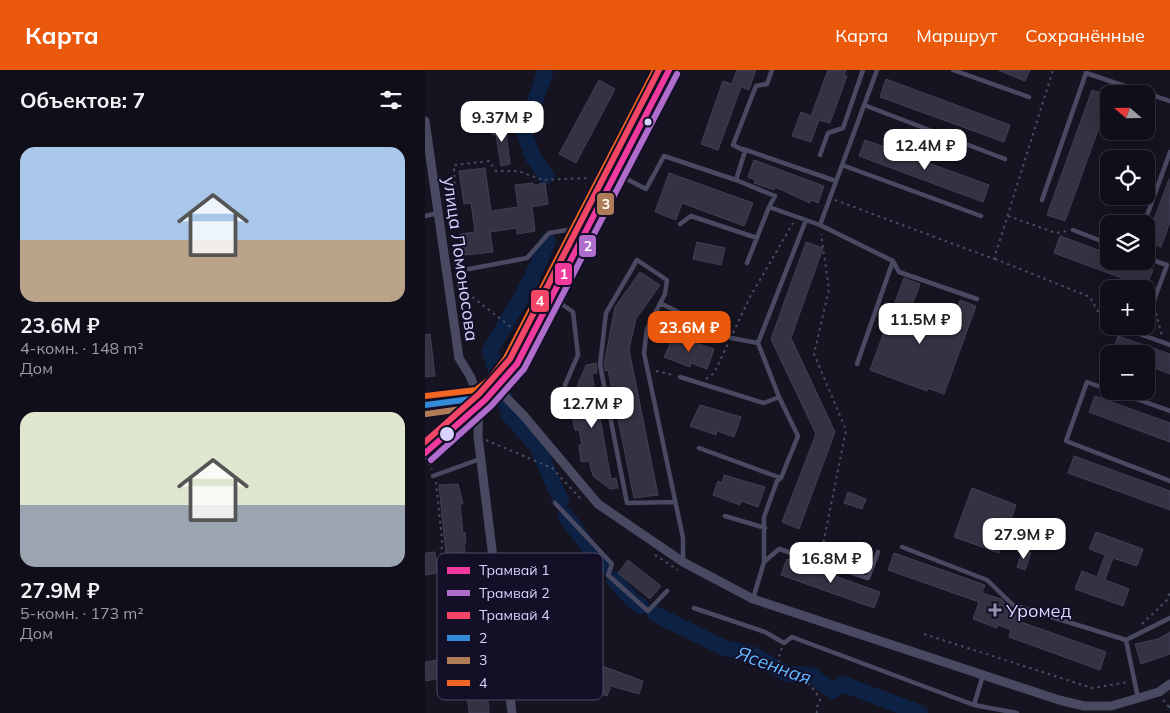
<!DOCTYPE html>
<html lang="ru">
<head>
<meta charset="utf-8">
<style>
  :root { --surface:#100f19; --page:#1e1d26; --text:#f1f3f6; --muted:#9c9ca2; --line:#302f38; --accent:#ea580c }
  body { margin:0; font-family:Mulish,sans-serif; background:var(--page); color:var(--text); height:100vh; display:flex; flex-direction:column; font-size:19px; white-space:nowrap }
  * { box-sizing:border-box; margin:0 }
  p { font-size:16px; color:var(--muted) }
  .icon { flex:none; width:28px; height:28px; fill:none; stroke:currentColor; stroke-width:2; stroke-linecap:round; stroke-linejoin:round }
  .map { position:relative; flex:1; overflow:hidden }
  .details { display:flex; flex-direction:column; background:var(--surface); width:425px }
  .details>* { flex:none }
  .needle { width:32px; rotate:290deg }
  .controls { position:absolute; left:675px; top:15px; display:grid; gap:10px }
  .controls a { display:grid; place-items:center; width:55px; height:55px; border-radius:10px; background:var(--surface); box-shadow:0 5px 20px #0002,0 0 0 1px var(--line); font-size:25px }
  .price { position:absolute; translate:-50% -42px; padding:0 11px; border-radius:10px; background:#fff; color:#222; font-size:16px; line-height:32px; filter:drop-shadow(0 1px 2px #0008) }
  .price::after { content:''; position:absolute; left:50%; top:30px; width:15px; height:11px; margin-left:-8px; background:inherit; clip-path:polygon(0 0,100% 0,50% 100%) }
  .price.on { background:var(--accent); color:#fff }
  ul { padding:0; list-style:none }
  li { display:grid; align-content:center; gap:10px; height:265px; padding:0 20px }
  li span { display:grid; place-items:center; height:155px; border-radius:15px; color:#555 }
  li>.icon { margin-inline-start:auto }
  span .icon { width:90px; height:90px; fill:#fffc; stroke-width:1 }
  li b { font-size:21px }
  h2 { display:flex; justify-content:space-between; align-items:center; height:60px; padding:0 20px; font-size:21px }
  header { display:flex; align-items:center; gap:30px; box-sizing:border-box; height:70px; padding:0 25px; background:var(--accent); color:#fff }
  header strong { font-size:24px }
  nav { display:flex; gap:28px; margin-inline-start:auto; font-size:18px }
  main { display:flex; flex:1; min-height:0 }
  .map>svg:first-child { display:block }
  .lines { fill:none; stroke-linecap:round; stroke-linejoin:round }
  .river { stroke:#0d2144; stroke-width:16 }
  .building { fill:#343243; stroke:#433f54 }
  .path { stroke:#44505f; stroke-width:2; stroke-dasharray:2.5 4; stroke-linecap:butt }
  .service { stroke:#4a4962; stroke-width:4.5 }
  .minor { stroke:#4a4962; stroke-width:9 }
  .secondary { stroke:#575674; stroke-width:14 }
  .bus-1-casing { stroke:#130f26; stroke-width:10 }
  .bus-2-casing { stroke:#130f26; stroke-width:10 }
  .bus-3-casing { stroke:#130f26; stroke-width:10 }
  .bus-1 { stroke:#338bd7; stroke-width:6 }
  .bus-2 { stroke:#b07c57; stroke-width:6 }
  .bus-3 { stroke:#f26522; stroke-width:6 }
  .tram-1-casing { stroke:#130f26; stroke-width:10 }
  .tram-2-casing { stroke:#130f26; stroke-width:10 }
  .tram-3-casing { stroke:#130f26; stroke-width:10 }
  .tram-1 { stroke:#f13a9d; stroke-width:6 }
  .tram-2 { stroke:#b06ccc; stroke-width:6 }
  .tram-3 { stroke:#f34667; stroke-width:6 }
  .bus-dot { fill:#d9d4ff; stroke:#130f26; stroke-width:2 }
  .poi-dot { fill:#9591b1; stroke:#130f26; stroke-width:2 }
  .labels { text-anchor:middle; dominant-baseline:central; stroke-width:4; stroke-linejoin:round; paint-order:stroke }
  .street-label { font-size:18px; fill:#d9d4ff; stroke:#130f26 }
  .poi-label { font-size:18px; fill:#d9d4ff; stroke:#130f26; text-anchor:start }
  .water-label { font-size:19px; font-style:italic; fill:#62b6ff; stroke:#130f26 }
  .key { fill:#130f26; stroke:#4e4a67; stroke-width:1 }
  .key-label { font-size:14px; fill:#d9d4ff }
  .line-badge { stroke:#130f26; stroke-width:2 }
  .badge-label { font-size:14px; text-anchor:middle; font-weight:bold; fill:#fff }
</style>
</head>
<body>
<header>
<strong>Карта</strong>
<nav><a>Карта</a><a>Маршрут</a><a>Сохранённые</a></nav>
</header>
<main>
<section class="details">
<h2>Объектов: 7<svg class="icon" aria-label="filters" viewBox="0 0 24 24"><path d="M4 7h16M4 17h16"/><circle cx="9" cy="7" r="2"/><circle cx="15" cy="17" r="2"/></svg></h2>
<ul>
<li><span style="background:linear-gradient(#a9c7e8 60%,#b9a48a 0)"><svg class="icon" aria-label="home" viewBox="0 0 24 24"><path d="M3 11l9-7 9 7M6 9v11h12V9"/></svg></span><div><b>23.6M ₽</b><p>4-комн. · 148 m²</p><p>Дом</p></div></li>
<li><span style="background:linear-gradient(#dfe7d0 60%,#9aa5b1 0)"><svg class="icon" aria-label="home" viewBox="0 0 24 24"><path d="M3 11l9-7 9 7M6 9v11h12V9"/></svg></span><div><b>27.9M ₽</b><p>5-комн. · 173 m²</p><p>Дом</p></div></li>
</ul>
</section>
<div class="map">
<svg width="745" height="643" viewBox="0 0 745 643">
  <rect width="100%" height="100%" fill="#161421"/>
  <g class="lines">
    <path class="river" d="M121,106L108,87L99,62L121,0
      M123,171L105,212L65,281L85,346L112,376L136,431
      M141,446L178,497
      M189,509L208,531L216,536
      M230,544L297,577L329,585L362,604L386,605L408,621L418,614L495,643"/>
  </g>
  <path class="building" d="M312,0H331L324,20L316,17L293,80L276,74L298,11L307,14Z
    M403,0H421L419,5L422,6L405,53L394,50L386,72L367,66L376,42L386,46Z
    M573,0H605L600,11Z
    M461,9L585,55L579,72L455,27Z
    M174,10L190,19L151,93L134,84Z
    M667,20L684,26V30L640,151L622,145Z
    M53,36L54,46L40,48L39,38Z
    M80,54L85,94L76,96L71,65H67L66,56Z
    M440,70L564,115L558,132L434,86Z
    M329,90L399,116L393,133L386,130L385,133L350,117L349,120L329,113L330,110L323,107Z
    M60,98L66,141L93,137L90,115L108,113V115L120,113L123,134L107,137L110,161L92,164V158L65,162L68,182L38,185L35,164L50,162L46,133L39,134L34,101Z
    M244,103L328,133L319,156L257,133L251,150L230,142Z
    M744,109L745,152L736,177L721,171Z
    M635,166L684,184V191H705L728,200L721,217L629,183Z
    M272,172L300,178L296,195L268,189Z
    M381,172L398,178L366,268L410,362L374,459L357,452L391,364L346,269Z
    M215,202L235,215L211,249L204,279L233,425L209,428L183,300L180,301L179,295L190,237Z
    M479,208L495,214L481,251L522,266L535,230L551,236L519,324L502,318V321L445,300Z
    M5,264L10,306L0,307V265Z
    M249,266L289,279L282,299L266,293L265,297L239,287Z
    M693,266L745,284V304L721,295V284H687Z
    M171,293L172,303L167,304L186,409L191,408L193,418L185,419L168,406L164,391L156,392L154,375H157L154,360H150L147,347L152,346L149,325L152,324L151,319L161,295Z
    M670,326L745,353V372L664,342Z
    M275,335L316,347L309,367L292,361L291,365L265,356Z
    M649,386L745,421V440L643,403Z
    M299,405L340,417L333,437L316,431L315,435L288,425L293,411L297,413Z
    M33,414L38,434H35L38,463L40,462L41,473H39L40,483L21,485L14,415Z
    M547,418L591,435L585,452L571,446L565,462L580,467L574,483L529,467Z
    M423,422L441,429L437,439L419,433Z
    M671,462L718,479L712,496L688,488L680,510L704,519L698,536L650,519L657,501L672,507L680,485L664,479Z
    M598,480L606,483L600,500L592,497Z
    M10,482L13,503L0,505V483Z
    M469,483L560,515L557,523L576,529L581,534L580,537L599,543L596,552L681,582L675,600L584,567L586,560L573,555L572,558L548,549L554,532L463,500Z
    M362,489L455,522L449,538L356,505Z
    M203,490L236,516L225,529L193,503Z
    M745,562V584L716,594L710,574L733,569Z
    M56,577V583H59L64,643H44L40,604L0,611V592L36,586V582H42L41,580L46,578Z
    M153,587L218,611L214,624L186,616L182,626L167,620L166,623L156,619L159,611L146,606Z"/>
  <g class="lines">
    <path class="path" d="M410,130L569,189L628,0
      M21,140L30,137L29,95L64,91L71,101H93L118,110L163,108
      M583,146L631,163L643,161
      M570,189L665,227L683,260L691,259
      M32,215L87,258
      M731,243L737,266
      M308,263L325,227L368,153
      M231,301L248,305
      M281,309L289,303L303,274
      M61,370L127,398L155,428
      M1,386L42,353
      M0,387L7,399
      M11,412L17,469L16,501L23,514L63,513
      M230,485L253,500
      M396,485L421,360L389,284L404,219L396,164
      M717,554L742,530L745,522
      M499,564L667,618L704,612
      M357,578L353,589L356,598C373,605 387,613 395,630L391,639L392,643
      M738,630L744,637
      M745,636V641"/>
    <path class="service" d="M528,0L604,27
      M439,35L580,89
      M318,79L411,111
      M395,85L403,63L418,58L438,0
      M417,95L556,146
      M188,102L221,119L239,86L311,110L320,81L308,75L331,16L342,14L347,0
      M311,110L350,126L344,137
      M617,130L661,3L745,31
      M0,146L13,143
      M255,154L266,146L332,168
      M719,154L745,82
      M395,155L452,0
      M648,160L684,174
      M721,188L742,195L721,252
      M322,193L344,137L395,155L468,191L474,202L552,229
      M44,199L102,188L124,163L154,158
      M125,226L148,242L153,285L140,315L139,343
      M235,233L306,268L333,273
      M698,258L745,275
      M717,265L720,256
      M432,294L468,191
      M255,307L339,333L354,327
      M684,320L662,312L641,371L745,411
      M689,321L745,341
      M274,378L356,408
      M8,406L55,389
      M250,432L202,433L175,295L181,243L212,190L242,210L240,224L222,259L219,283L258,468V490
      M130,433L187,494L183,505L223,541L242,521
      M300,446L340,458
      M477,477L562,510L588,535L701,570L745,548
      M339,492V447L352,411L356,408L373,366L354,327L333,273L381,150
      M328,529L339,492L354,479L443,508L453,482
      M269,538L340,562L359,573L367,567L549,635L558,605
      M38,567L76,556
      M701,570L713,628
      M549,635L592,643"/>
    <path class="minor" d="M0,51L34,288L45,306L54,328L53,366L87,643
      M70,316L99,346L173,434L258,492L328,529L634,630L659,636H686L734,622L745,614"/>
    <path class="secondary" d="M0,335L54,328L70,316L88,293L240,0"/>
    <defs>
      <path id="bus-1" d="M0,335L54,328L70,316L88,293L240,0"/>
      <path id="bus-2" d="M1,344L58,336L76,322L95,298L248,4"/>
      <path id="bus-3" d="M0,326L51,320L64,310L81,288L230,0"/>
    </defs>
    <use href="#bus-1" class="bus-1-casing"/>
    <use href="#bus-2" class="bus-2-casing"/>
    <use href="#bus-3" class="bus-3-casing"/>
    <use href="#bus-1" class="bus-1"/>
    <use href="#bus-2" class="bus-2"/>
    <use href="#bus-3" class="bus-3"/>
    <defs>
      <path id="tram-1" d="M0,383L60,330L92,294L244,0"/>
      <path id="tram-2" d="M6,390L66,336L99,299L252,4"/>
      <path id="tram-3" d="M0,372L54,324L85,289L234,0"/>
    </defs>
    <use href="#tram-1" class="tram-1-casing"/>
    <use href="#tram-2" class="tram-2-casing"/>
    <use href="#tram-3" class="tram-3-casing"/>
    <use href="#tram-1" class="tram-1"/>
    <use href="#tram-2" class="tram-2"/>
    <use href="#tram-3" class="tram-3"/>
  </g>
  <g class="bus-dot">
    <circle cx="223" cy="52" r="4.5"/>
    <circle cx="22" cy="364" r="8"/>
  </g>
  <path class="poi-dot" d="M567.5 532.5h5v5h5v5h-5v5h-5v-5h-5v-5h5z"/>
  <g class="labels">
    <g class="street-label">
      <text transform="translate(36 189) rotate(82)">улица Ломоносова</text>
    </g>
    <g class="poi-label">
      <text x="581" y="540">Уромед</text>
    </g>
    <g class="water-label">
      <text transform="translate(349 595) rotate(20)">Ясенная</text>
    </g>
  </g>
  <rect x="12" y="483" width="166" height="147" rx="8" class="key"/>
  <rect x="22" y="497" width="23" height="7" fill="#f13a9d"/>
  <rect x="22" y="520" width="23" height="6" fill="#b06ccc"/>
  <rect x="22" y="542" width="23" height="7" fill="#f34667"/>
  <rect x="22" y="565" width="23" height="6" fill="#338bd7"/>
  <rect x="22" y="587" width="23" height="7" fill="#b07c57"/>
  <rect x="22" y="610" width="23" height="6" fill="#f26522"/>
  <g class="key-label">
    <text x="54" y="505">Трамвай 1</text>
    <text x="54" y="528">Трамвай 2</text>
    <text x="54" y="550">Трамвай 4</text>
    <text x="54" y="573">2</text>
    <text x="54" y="595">3</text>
    <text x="54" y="618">4</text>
  </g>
  <g class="line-badge">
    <rect x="171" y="122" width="19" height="24" rx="5" fill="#b07c57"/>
    <rect x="153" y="164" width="19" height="24" rx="5" fill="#b06ccc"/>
    <rect x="129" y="192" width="19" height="24" rx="5" fill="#f13a9d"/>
    <rect x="105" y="219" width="20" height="24" rx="5" fill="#f34667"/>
  </g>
  <g class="badge-label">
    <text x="181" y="139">3</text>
    <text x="163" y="181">2</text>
    <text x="139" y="209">1</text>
    <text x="115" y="236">4</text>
  </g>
</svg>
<div class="controls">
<a><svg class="needle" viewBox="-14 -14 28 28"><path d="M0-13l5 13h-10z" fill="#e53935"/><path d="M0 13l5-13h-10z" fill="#9c9ca2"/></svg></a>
<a><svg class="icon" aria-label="locate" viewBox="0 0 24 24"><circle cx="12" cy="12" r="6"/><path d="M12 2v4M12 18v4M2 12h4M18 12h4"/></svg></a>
<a><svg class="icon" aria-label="layers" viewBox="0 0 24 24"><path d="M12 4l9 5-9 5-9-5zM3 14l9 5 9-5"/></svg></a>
<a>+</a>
<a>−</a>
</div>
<b class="price" style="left:77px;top:73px">9.37M ₽</b>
<b class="price" style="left:500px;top:101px">12.4M ₽</b>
<b class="price" style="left:495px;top:275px">11.5M ₽</b>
<b class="price on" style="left:264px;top:283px">23.6M ₽</b>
<b class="price" style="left:167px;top:359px">12.7M ₽</b>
<b class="price" style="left:599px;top:490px">27.9M ₽</b>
<b class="price" style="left:406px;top:514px">16.8M ₽</b>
</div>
</main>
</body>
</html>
